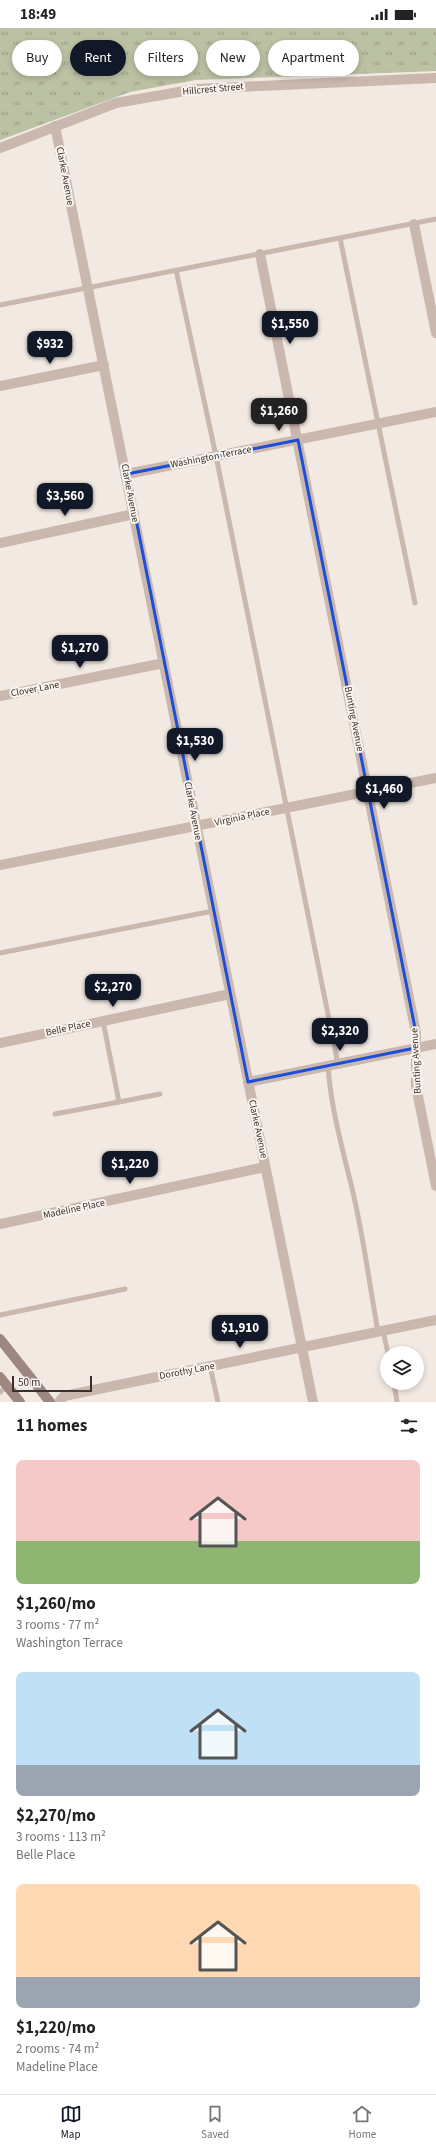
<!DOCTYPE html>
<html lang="en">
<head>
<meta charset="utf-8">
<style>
  :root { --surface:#fff; --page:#f2f2f2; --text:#222; --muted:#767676; --line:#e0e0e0; --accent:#111827 }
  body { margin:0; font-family:"Source Sans 3",sans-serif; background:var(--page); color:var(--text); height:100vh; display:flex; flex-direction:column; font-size:15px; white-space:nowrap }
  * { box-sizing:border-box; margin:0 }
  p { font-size:13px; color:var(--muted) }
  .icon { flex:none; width:22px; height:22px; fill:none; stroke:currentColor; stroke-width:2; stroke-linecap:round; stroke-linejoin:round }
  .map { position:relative; height:1374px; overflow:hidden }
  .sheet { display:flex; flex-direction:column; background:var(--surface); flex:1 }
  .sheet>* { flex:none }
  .guide { position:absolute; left:12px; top:12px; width:412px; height:36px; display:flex; gap:8px }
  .controls { position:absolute; left:380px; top:1318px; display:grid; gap:8px }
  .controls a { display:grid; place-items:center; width:44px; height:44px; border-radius:50%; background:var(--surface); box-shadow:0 2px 6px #0003; font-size:20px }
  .scale { position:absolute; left:12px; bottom:10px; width:80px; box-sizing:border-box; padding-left:4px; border:2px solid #3a2f2c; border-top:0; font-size:11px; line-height:14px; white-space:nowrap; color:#3a2f2c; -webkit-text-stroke:3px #faf4ef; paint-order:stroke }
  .price { position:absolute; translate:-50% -34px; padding:0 9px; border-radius:8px; background:var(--accent); color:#fff; font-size:13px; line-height:26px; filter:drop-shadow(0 1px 2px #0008) }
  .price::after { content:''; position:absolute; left:50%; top:24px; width:12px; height:9px; margin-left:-6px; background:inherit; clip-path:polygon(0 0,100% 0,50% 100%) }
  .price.active { background:#222; color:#fff }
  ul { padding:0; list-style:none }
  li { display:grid; align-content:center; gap:8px; height:212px; padding:0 16px }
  li span { display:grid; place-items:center; height:124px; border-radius:8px; color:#555 }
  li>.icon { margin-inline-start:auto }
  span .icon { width:72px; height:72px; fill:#fffc; stroke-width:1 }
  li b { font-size:17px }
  h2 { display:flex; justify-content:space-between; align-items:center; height:48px; padding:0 16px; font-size:17px }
  .tag { padding:0 14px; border-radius:18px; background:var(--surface); box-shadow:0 2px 6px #0003; font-size:14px; line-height:36px }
  .tag.active { background:var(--accent); color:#fff }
  .status { display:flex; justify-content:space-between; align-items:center; height:28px; padding:0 20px; background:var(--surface); direction:ltr }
  .status svg { height:11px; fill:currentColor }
  .tabs { display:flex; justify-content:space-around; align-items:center; height:56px; border-top:1px solid var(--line); background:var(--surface); font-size:11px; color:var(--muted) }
  .tabs a { display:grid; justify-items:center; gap:2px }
  .tabs .active { color:var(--accent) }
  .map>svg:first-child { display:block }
  .grass { fill:url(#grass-tufts) }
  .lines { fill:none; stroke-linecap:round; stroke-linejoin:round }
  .service { stroke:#cab8ae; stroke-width:5 }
  .minor { stroke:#cab8ae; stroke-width:10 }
  .secondary { stroke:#9e8780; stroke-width:10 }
  .marked { fill:none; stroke:#1d4ed8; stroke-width:3; stroke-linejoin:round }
  .labels { text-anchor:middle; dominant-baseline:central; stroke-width:4; stroke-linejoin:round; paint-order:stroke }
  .street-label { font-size:10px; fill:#3a2f2c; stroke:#faf4ef }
</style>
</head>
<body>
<div class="status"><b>18:49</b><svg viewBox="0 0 49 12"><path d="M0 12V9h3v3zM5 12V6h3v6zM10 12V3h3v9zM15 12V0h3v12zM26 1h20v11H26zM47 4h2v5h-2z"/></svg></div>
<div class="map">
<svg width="436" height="1374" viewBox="0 0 436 1374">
  <defs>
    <pattern id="grass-tufts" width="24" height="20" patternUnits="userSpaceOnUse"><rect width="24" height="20" fill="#bbc1a3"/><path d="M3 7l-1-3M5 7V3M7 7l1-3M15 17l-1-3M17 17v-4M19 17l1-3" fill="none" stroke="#999d85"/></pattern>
  </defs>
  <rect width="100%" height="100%" fill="#f2e9e2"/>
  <path class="grass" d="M0,0H436V43L196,52L130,64L0,112Z"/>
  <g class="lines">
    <path class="service" d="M340,210L415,575
      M176,242L216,428L338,1036
      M0,277L436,191
      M0,925L213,883
      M328,1038C331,1083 344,1125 354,1169C364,1213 370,1259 378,1304
      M119,1074L160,1066
      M55,1086L119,1074L103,993
      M0,1287L125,1261
      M383,1303L388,1325
      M210,1338L218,1374
      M394,1355L397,1374
      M0,1364L7,1358"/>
    <path class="minor" d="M55,98L313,1374
      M0,120L116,75L196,61L436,50
      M414,196L436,305
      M260,226L416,1005V1058L436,1158
      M0,358L104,337
      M127,446L436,384
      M0,515L134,486
      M0,668L164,635
      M0,837L436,750
      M0,1015L230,966
      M248,1054L436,1016
      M0,1196L265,1139
      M59,1374L64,1368L436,1292"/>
    <path class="secondary" d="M0,1311L50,1374
      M0,1349L20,1374"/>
  </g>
  <path class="marked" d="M298,412L416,1005L415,1020L248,1054L127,446Z"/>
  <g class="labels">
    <g class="street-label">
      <text transform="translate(213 61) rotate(-5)">Hillcrest Street</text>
      <text transform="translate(65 148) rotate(79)">Clarke Avenue</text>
      <text transform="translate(211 429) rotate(-11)">Washington Terrace</text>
      <text transform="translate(130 465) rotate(79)">Clarke Avenue</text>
      <text transform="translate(35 661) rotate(-11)">Clover Lane</text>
      <text transform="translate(354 691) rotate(79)">Bunting Avenue</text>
      <text transform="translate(193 783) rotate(79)">Clarke Avenue</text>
      <text transform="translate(242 789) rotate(-12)">Virginia Place</text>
      <text transform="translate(68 1000) rotate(-12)">Belle Place</text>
      <text transform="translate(416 1033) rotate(-93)">Bunting Avenue</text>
      <text transform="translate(258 1101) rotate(78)">Clarke Avenue</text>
      <text transform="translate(74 1181) rotate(-12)">Madeline Place</text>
      <text transform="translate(187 1343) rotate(-11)">Dorothy Lane</text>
    </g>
  </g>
</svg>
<div class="controls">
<a><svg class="icon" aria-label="layers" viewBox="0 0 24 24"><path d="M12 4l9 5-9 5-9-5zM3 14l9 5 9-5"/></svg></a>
</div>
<div class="scale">50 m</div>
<b class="price" style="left:290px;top:317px">$1,550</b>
<b class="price" style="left:50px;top:337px">$932</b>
<b class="price active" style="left:279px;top:404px">$1,260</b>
<b class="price" style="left:65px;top:489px">$3,560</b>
<b class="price" style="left:80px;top:641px">$1,270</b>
<b class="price" style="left:195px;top:734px">$1,530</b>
<b class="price" style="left:384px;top:782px">$1,460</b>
<b class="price" style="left:113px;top:980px">$2,270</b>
<b class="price" style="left:340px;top:1024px">$2,320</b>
<b class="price" style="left:130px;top:1157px">$1,220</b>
<b class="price" style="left:240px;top:1321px">$1,910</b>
<div class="guide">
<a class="tag">Buy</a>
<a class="tag active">Rent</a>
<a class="tag">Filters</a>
<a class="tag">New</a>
<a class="tag">Apartment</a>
</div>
</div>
<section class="sheet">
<h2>11 homes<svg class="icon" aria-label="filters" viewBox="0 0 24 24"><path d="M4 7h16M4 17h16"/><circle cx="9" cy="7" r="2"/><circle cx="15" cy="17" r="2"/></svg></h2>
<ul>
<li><span style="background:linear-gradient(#f6c9c9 65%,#8fb573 0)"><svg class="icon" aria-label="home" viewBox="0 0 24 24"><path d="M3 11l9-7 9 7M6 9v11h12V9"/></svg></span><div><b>$1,260/mo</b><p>3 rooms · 77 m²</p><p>Washington Terrace</p></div></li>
<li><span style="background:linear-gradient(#bfe0f5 75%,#9aa5b1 0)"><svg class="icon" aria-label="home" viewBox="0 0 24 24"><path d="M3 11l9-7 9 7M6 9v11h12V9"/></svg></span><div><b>$2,270/mo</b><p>3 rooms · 113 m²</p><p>Belle Place</p></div></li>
<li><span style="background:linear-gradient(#ffd9b3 75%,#9aa5b1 0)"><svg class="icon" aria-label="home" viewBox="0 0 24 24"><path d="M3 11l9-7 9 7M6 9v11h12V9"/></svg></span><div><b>$1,220/mo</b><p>2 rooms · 74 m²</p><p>Madeline Place</p></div></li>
</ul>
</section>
<nav class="tabs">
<a class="active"><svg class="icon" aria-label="map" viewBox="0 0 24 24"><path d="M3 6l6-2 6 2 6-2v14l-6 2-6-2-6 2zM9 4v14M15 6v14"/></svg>Map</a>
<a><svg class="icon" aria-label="saved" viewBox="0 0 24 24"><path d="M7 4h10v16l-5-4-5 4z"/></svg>Saved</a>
<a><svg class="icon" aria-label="home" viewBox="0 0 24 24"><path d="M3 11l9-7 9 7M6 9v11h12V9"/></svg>Home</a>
</nav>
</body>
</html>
